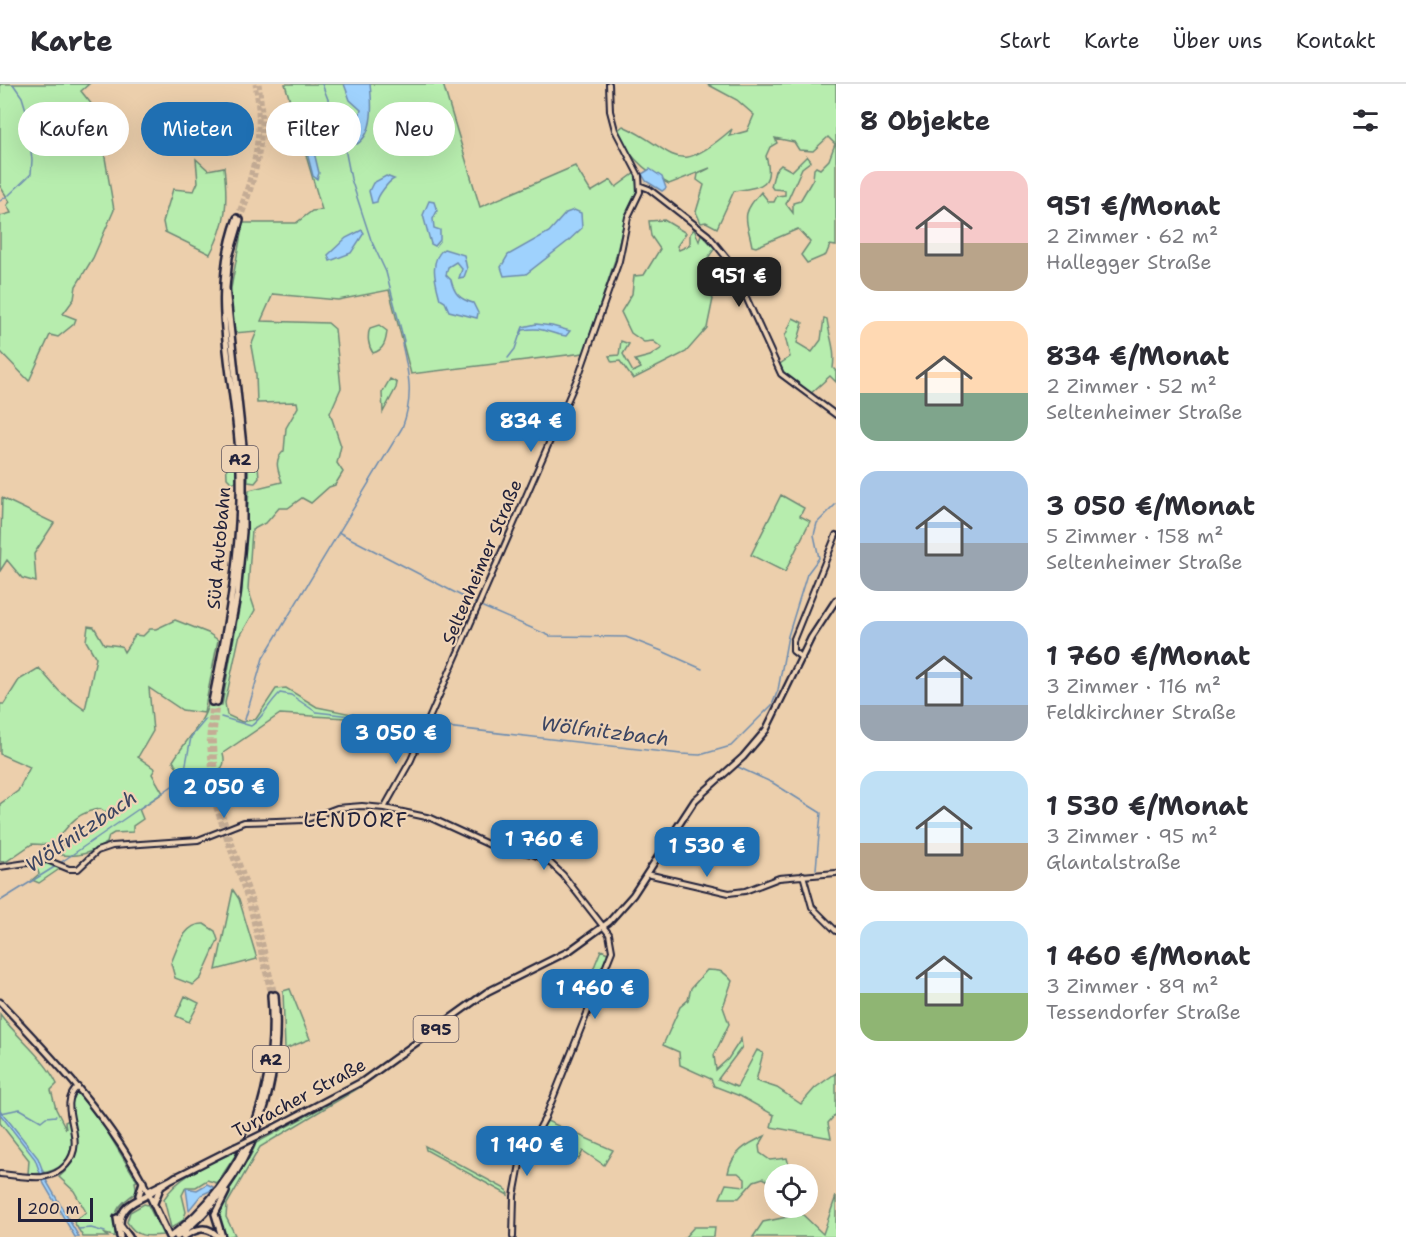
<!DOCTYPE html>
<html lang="de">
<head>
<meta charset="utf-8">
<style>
  :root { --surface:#fff; --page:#f2f2f3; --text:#2b2b33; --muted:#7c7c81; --line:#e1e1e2; --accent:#1f6fb2 }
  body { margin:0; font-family:"Shantell Sans",sans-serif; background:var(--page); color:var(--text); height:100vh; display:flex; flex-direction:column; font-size:22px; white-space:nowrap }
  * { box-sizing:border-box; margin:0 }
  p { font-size:20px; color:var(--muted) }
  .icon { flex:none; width:33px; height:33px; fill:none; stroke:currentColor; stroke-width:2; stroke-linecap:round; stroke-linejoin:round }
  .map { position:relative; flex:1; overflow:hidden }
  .side { display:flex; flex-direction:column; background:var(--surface); width:570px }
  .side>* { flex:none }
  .guide { position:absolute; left:18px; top:18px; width:570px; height:54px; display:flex; gap:12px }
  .fabs { position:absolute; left:764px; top:1080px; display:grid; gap:12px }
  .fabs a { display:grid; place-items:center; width:54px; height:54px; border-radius:50%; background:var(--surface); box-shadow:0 6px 24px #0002; font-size:30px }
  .scale { position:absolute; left:18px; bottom:15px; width:75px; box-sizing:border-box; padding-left:6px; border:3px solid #22223b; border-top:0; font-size:16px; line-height:21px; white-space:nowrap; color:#22223b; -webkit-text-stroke:4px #efd4b6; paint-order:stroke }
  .price { position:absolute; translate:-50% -51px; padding:0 14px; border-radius:12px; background:var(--accent); color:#fff; font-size:20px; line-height:39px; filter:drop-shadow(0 2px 3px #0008) }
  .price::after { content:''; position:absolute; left:50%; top:36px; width:18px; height:14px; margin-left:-9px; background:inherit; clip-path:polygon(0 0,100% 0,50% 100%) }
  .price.active { background:#222; color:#fff }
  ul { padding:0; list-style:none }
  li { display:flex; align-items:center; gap:18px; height:150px; padding:0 24px }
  li span { display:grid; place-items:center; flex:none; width:168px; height:120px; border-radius:18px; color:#555 }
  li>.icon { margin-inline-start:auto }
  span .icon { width:72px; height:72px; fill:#fffc; stroke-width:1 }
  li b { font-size:26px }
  h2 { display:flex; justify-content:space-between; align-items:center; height:72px; padding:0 24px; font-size:26px }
  .chip { padding:0 21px; border-radius:27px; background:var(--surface); box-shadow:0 6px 24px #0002; font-size:21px; line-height:54px }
  .chip.active { background:var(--accent); color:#fff }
  header { display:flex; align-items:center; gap:36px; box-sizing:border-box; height:84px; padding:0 30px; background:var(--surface); border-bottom:2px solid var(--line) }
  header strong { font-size:28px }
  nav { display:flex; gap:33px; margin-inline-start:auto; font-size:21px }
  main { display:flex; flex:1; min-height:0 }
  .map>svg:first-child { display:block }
  .green { fill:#b7edae; stroke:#6c8874; stroke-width:1.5 }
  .water { fill:#9fd2fd; stroke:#6d8caf; stroke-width:1.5 }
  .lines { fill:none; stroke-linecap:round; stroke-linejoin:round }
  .stream { stroke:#6d8caf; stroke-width:1.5 }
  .highway-tunnel { stroke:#c4ac95; stroke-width:5; stroke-dasharray:5 2.5; stroke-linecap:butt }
  .secondary-casing { stroke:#22223b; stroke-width:8 }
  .primary-casing { stroke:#22223b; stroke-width:9 }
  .highway-casing { stroke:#22223b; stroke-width:10 }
  .secondary { stroke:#efd4b6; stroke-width:4 }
  .primary { stroke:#efd4b6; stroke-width:4.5 }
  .highway { stroke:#efd4b6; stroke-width:5 }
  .primary-bridge-casing { stroke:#22223b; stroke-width:9; stroke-linecap:butt }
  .primary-bridge { stroke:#efd4b6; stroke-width:4.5 }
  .labels { text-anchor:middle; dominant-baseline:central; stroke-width:4.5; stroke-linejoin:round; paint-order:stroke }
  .shield { fill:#efd4b6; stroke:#605760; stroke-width:1.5 }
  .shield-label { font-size:16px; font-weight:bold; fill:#22223b }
  .street-label { font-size:18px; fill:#22223b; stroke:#efd4b6 }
  .water-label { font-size:20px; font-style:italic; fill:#3b4562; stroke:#efd4b6 }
  .quarter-label { font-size:21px; letter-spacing:1.5px; fill:#22223b; stroke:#efd4b6 }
</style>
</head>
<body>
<header>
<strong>Karte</strong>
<nav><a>Start</a><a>Karte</a><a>Über uns</a><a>Kontakt</a></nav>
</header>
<main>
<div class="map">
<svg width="836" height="1153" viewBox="0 0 836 1153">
  <rect width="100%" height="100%" fill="#eccfac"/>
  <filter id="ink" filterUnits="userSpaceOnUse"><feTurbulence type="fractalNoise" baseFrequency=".0167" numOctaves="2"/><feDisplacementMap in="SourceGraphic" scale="12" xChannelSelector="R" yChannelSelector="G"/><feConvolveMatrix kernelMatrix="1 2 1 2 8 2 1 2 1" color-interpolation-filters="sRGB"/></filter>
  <g filter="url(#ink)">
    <path class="green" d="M0,0H89L81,7L97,27L114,126L93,174L76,202L74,215L63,230L76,235L74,240L58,253L50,251L29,297L0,267V132L11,129L7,121L10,118L0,102Z
      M285,0H443L480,123L575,82L591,108L611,96L616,103L635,89L638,98L637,111L624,138L615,176L584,269L411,290L389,206L338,216L273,210L261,237L328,239L335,245L341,304L330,329L341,362L337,379L343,388L335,401L329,403L311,419L302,414L288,424H279L267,438L252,446L248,505L255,526L239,554L225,619L227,631L242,638L256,635L276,605L286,604L317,623L362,632V635L280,630L223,669C227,684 220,686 207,693L199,689L185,697L173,677C183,660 205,637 208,620L222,621L241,514L249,406L282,398C278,386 273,376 284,367L286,344L298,323L297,318L257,319L256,290L251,262L257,247L234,249L230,210L243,139H296L312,127L322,126Z
      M707,0H836V162L830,161L826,171L807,179L801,171L810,158L798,145L756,163L752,162C747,135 739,132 761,108L769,118H774L777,112L785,111V106L773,105L771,102L775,87L781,81L792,87L807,72L811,77L802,84L786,120L793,129V119L800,117L813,95L814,85L816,83L820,85L829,76L835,60L828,53L813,67L799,66L794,58L775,54L777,59L770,63L766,72C775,103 760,103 734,107L717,144L706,138L701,139L696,128L704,101L697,96L698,90L710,84L669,100C646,88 626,71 618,46L623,42C677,66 673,97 732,45L729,52L747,47L754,31L737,16Z
      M196,75L208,86L224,83C228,118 227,139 210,170L165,148L163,138L173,105L194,107L198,98Z
      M664,136L686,149L677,162L679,166L690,161V150L694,145L699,157L701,150L715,164C701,181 699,198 713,215L707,244L686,268L633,295L620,277L612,278L609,272L619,271L621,257L629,260L623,270L633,288L641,284L635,276L650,272L662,264L653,257L644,258L631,249L621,228L632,210L634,192L644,191L660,165L651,152L649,137Z
      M793,234L803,239L797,259L812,268L821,256L824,234L827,235C829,252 836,265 833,284L836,287V298L830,292L809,311L783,290L777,282L790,273L785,252Z
      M379,241L387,247C386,257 384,266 373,269C368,262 367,252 370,244Z
      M390,295L397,299L396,304L383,328L382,309Z
      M251,364L257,367L259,394L255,399L248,398L249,367Z
      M234,368L237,397L232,399L227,394L226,371Z
      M781,411L804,424L800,432L810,437L785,488L751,471Z
      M2,414L54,439L34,470L36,498L22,494L7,476L0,487Z
      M175,536L208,549L218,556L204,629L182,626L149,604L153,647L138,673L155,685L152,690L163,709L139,725L143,735L133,742V748L114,749L109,752L107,759C90,769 80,773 61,771L63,761L107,736L108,730L101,725C76,727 67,743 53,761L32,760L7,777L0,778V720L18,707L30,683L0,670V620H4L19,596L39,584L59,607L85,626L96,574L86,557L88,542L94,543L104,560L121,562L124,568L135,551L143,552L150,545H156Z
      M48,778L61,784L39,799L32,796L39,790L38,787L34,783L23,782Z
      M233,806L239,815L257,875L216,886Z
      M204,840L215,847L218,856L201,894L193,901L175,894L171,879C178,863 184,839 204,840Z
      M601,866L610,870L591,916L559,899L562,892L588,898Z
      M707,886C720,886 724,887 732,897L723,923L729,940L714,971L716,986L728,975L741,955L742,963L718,995L737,1003L757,966L763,969L756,997L777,1004L801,1020L815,1004L836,989V1030L828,1039L831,1054L771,1043L774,1031L740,1012L714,1002L711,995L680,981L679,968L663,961L680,923L688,916L691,904Z
      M290,905L310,955L285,965L283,907Z
      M185,912L199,919L189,938L176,932Z
      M0,930C18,955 44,973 57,1000L51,1006L56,1025L66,1045L65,1038L69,1036C78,1071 66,1090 28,1090L29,1076L0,1039Z
      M362,1002L260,1063L227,1120L226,1133L235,1151L226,1153C223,1146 218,1139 219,1131C219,1114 250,1080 256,1059Z
      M75,1010H79L105,1044L137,1097L135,1098L137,1108C117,1121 111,1129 117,1153L105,1150L108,1153H83L74,1138L86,1128L74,1107L59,1093C95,1064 60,1035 75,1010Z
      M547,1037L613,1066L604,1081L583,1067L579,1075L536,1052Z
      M765,1052L759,1062L760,1069L770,1076L787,1074L789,1082L785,1090H774V1100L763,1094L754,1097L739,1114H720L726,1100L745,1102V1095L738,1089H728C732,1068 747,1060 765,1052Z
      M425,1062L507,1106L508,1111L426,1066Z
      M239,1066L217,1099L207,1096L196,1103H186L182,1111L186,1128L183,1136L171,1144L164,1115C179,1090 214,1078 239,1066Z
      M836,1112V1153H753L763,1138L787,1133L794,1125L801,1129L823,1150Z
      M144,1120L148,1121L163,1151C146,1153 136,1153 127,1138L130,1128Z
      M694,1143H715L714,1153H685Z"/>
    <path class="water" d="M344,0H370C372,18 375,49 357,60L352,56L361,26L350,16Z
      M299,28L309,47L319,89L317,95L313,92L298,34Z
      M650,85L662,93L666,104L662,107L646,97L642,90Z
      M386,92L394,95C389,97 377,112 377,118L372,119L369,107L373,99Z
      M429,117L434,118L437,127L433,135L434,144L440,146V156L435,162L431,160L423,131Z
      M574,126L581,129L582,144L567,158L526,190L504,192L501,183L508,171L549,148L566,129Z
      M362,146L364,149L351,169L330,177L328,171L346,154Z
      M444,165L464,171L467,185L464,193L459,194L462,185L456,178L448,183L446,191L451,196C454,209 459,215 473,219L478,229L477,234L449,227L445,218L440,215C436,200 428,176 444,165Z
      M536,240L552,242L570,247L566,252C547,250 545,242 523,246L519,253L523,243Z
      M0,1026L38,1074L47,1098L79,1153H75L44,1100L35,1075L0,1030Z
      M207,1100L213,1103L212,1106L201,1111L189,1126L186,1104L197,1106Z"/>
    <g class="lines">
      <path class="stream" d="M9,111L31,90L32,76L26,26L22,13L13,0
        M0,117L7,112
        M508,274L515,265L519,253
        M340,449L475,519
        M483,523L550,552L626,553L662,567
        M664,568L702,585
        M221,633L251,642C264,633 268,620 280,609L291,611L316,628L681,670L700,671L731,662L772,621L778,606L788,552L807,490L819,474L814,451L817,439L836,420
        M244,639L263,574L402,344C414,313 409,291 402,260L404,257L386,188L371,156L351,95L343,54L322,0
        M738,683L773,699L821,729L816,785
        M60,779L178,698L184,691L191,653L206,635
        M0,817L56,782
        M1,1029L20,1025L41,1037L46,1033L56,1032
        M78,1145L91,1144L105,1148"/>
      <path class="highway-tunnel" d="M237,134C253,90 264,48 255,0
        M240,136C258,90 267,48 259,0
        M212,618L209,652L214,718L249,820L271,911
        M217,618L214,652L218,718L253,819L275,911"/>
      <defs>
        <path id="secondary" d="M641,102L649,105L708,151L730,178L781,290L836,331
          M802,574L793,567V557L836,451
          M384,724L411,676L580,288L619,177L628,133L640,108L639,92L615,46L610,27L609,0
          M0,783L47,776L69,785H78L97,767L112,762L198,756L244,738L305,736L337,724L362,722L384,724L431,734L492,762L532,770L547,776L563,791L609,850L612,867L545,1034L520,1080L514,1112L513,1153
          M647,790L729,809L745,807L779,794L836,789
          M803,791L812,823L836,847
          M0,1090C14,1091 28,1094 42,1093C51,1092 60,1088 66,1081C90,1055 54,1022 78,1003"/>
        <path id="primary" d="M0,918C56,977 113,1037 149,1110L176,1092
          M268,1047L363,997L487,908L569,867L609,838L633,811L695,716L743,673L766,646L811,554L836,516
          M148,1107L235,1063"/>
        <path id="highway" d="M212,618C228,541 242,465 240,387C238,301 206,217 237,134
          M217,618L237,511L243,448V362L226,204L229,173L240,136
          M139,1111L143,1098
          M154,1119L160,1104
          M117,1134L120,1153
          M129,1153L120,1141C120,1122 135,1117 149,1110L169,1153
          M170,1153C247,1095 279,1005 271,911
          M177,1153C252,1095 283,1003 275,911
          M183,1153C196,1145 207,1140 218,1153
          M222,1153L215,1130L226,1108"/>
      </defs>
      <use href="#secondary" class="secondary-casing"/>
      <use href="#primary" class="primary-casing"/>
      <use href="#highway" class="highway-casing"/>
      <use href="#secondary" class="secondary"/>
      <use href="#primary" class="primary"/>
      <use href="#highway" class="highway"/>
      <defs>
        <path id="primary-bridge" d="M235,1063L268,1047"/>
      </defs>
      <use href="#primary-bridge" class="primary-bridge-casing"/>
      <use href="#primary-bridge" class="primary-bridge"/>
    </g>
  </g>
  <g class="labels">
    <g class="shield">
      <rect x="222" y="362" width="36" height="26" rx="4.5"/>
      <rect x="413.5" y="932" width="45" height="26" rx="4.5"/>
      <rect x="253" y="962" width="36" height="26" rx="4.5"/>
    </g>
    <g class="shield-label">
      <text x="240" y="375">A2</text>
      <text x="436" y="945">B95</text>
      <text x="271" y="975">A2</text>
    </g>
    <g class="street-label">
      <text transform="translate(219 464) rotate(-85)">Süd Autobahn</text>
      <text transform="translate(482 478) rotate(-67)">Seltenheimer Straße</text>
      <text transform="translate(299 1014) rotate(-28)">Turracher Straße</text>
    </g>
    <g class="water-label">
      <text transform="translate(605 647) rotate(7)">Wölfnitzbach</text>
      <text transform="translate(81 747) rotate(-34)">Wölfnitzbach</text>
    </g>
    <g class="quarter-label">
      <text x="356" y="736">LENDORF</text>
    </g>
  </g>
</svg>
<div class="fabs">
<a><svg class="icon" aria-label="locate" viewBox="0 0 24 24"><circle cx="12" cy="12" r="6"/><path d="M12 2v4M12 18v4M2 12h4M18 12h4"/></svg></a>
</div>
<div class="scale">200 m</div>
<b class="price active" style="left:739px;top:224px">951 €</b>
<b class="price" style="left:531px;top:369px">834 €</b>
<b class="price" style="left:396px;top:681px">3 050 €</b>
<b class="price" style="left:224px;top:735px">2 050 €</b>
<b class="price" style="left:544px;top:787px">1 760 €</b>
<b class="price" style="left:707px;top:794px">1 530 €</b>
<b class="price" style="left:595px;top:936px">1 460 €</b>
<b class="price" style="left:527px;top:1093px">1 140 €</b>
<div class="guide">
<a class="chip">Kaufen</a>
<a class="chip active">Mieten</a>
<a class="chip">Filter</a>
<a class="chip">Neu</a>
</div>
</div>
<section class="side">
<h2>8 Objekte<svg class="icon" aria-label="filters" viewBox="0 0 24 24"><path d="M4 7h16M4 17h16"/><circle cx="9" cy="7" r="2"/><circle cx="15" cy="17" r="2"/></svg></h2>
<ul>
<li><span style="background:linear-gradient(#f6c9c9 60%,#b9a48a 0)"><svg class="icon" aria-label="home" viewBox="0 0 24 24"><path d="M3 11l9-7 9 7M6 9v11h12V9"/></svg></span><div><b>951 €/Monat</b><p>2 Zimmer · 62 m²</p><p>Hallegger Straße</p></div></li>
<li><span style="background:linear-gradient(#ffd9b3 60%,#7fa58c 0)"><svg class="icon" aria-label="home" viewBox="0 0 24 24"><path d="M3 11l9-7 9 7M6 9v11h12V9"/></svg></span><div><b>834 €/Monat</b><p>2 Zimmer · 52 m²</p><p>Seltenheimer Straße</p></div></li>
<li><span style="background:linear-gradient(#a9c7e8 60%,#9aa5b1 0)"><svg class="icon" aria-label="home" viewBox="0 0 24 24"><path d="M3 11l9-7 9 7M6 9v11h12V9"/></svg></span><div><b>3 050 €/Monat</b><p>5 Zimmer · 158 m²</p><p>Seltenheimer Straße</p></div></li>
<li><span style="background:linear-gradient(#a9c7e8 70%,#9aa5b1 0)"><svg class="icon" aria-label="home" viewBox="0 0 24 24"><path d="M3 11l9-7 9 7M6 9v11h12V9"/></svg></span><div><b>1 760 €/Monat</b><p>3 Zimmer · 116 m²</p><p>Feldkirchner Straße</p></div></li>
<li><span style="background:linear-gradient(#bfe0f5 60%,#b9a48a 0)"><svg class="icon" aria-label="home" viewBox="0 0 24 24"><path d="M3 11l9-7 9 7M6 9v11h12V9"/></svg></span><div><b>1 530 €/Monat</b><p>3 Zimmer · 95 m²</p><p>Glantalstraße</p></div></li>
<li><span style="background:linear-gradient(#bfe0f5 60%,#8fb573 0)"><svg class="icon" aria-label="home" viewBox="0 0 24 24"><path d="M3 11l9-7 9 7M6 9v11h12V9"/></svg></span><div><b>1 460 €/Monat</b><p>3 Zimmer · 89 m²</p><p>Tessendorfer Straße</p></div></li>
</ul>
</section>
</main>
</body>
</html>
